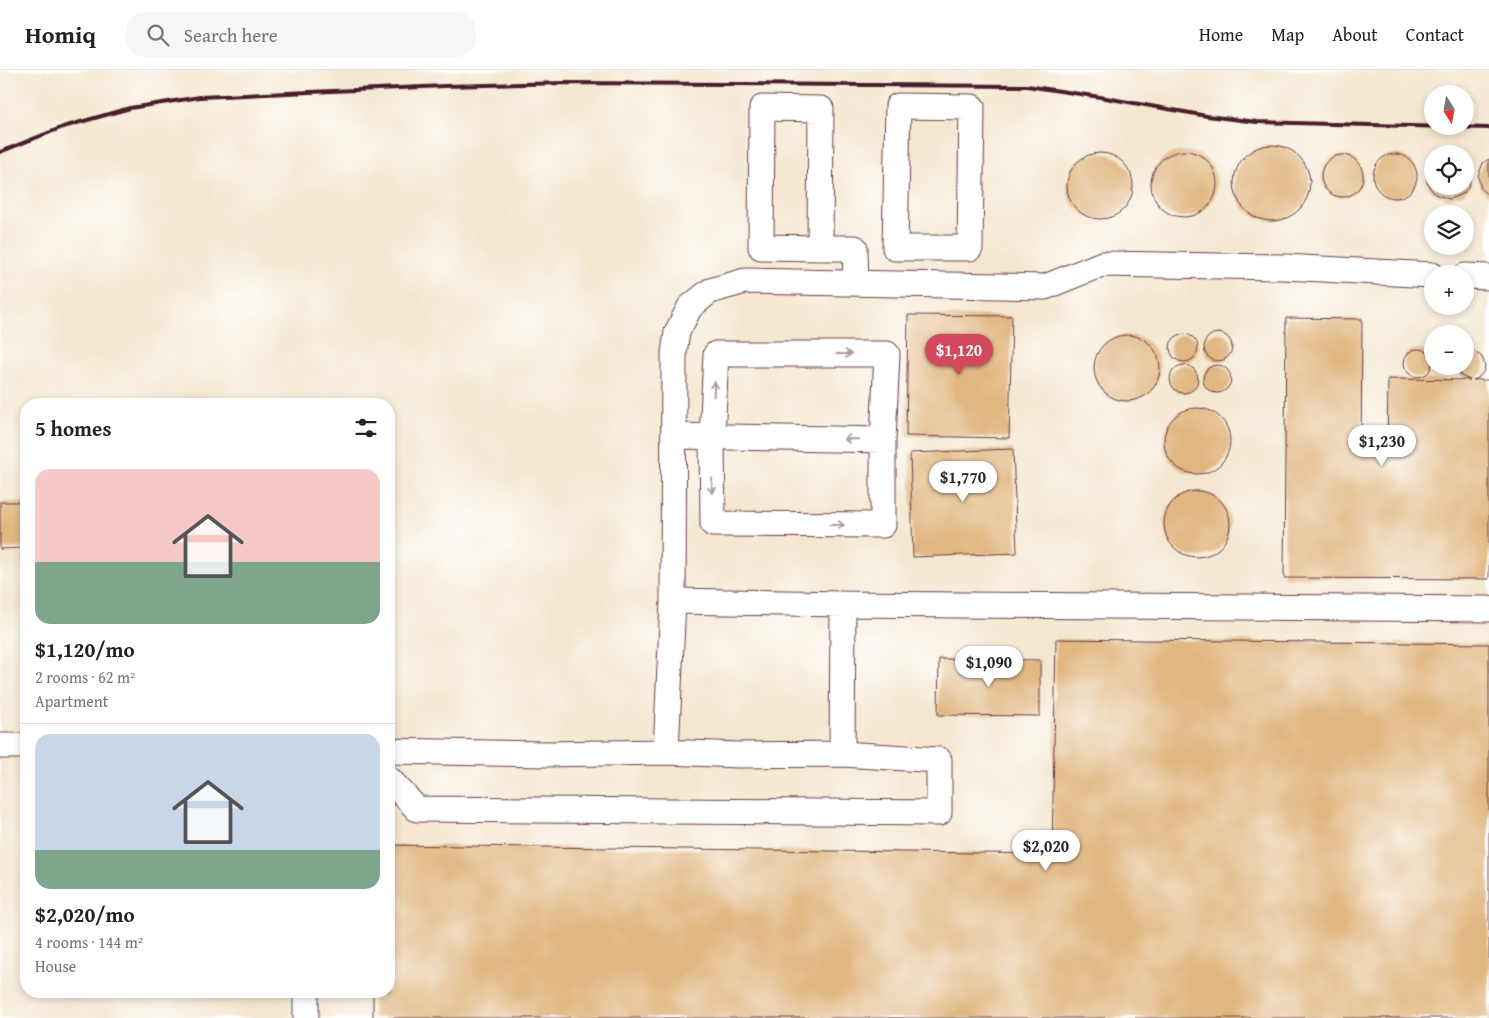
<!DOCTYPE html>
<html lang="en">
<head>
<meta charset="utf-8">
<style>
  :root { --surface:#fff; --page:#f6f6f6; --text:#222; --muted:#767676; --line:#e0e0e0; --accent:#d1495b }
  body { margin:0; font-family:"Gentium Book Plus",serif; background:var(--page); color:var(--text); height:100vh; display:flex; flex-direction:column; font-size:19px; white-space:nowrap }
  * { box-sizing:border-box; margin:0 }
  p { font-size:16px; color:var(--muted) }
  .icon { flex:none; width:28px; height:28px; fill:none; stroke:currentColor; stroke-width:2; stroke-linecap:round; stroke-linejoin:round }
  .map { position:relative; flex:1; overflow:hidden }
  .sheet { position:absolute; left:20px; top:328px; width:375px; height:600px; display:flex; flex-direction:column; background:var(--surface); border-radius:20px; box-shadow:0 2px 8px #0003 }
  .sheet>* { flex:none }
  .needle { width:32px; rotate:169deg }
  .tools { position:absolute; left:1424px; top:15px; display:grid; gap:10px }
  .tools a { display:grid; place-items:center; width:50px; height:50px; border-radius:50%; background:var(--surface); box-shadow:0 2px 8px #0003; font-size:25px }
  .price { position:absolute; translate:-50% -42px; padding:0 11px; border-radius:18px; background:#fff; color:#222; font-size:16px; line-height:32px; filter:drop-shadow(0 1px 2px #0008) }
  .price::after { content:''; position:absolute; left:50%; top:30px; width:15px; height:11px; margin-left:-8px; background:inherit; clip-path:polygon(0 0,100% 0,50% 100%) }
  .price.current { background:var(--accent); color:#fff }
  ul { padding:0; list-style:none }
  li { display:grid; align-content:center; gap:10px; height:265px; padding:0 15px }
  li+li { border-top:1px solid var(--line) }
  li span { display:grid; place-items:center; height:155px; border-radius:15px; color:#555 }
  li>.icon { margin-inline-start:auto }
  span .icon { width:90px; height:90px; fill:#fffc; stroke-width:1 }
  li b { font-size:21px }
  h2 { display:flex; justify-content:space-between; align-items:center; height:60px; padding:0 15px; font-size:21px }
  header { display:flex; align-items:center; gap:30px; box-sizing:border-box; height:70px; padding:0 25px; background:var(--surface); border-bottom:1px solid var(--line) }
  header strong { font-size:24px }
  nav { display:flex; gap:28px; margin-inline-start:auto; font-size:18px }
  .search { width:350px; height:45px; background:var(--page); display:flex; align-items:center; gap:12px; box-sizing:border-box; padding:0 18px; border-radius:20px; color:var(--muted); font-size:19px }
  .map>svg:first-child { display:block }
  .building { fill:#e1b781 }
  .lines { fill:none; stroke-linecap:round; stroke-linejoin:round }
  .minor-casing { stroke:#643d44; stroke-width:27 }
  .minor { stroke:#fff; stroke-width:25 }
  .rail { stroke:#4a1f2b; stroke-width:4 }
  .oneway { stroke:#ae9aa0 }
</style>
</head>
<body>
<header>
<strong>Homiq</strong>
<div class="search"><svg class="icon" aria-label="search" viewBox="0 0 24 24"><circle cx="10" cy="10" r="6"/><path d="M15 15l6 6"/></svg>Search here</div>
<nav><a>Home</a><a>Map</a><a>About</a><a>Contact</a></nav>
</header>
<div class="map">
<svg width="1489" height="948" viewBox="0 0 1489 948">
  <rect width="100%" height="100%" fill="#fff"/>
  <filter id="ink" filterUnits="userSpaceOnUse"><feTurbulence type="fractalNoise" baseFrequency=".02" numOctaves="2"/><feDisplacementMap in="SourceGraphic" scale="10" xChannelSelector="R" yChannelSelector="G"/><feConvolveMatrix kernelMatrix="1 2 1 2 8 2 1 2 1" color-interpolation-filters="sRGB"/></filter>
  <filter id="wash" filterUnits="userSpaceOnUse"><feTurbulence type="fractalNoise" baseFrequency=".0096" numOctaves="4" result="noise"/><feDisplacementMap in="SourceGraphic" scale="20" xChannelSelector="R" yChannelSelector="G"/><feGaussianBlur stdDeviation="1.12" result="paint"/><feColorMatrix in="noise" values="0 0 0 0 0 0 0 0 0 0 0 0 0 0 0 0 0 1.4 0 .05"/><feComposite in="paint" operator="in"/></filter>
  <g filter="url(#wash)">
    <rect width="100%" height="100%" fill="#f4e7d0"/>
    <g id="blocks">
      <path class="building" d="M1234 113a38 38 0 1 1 76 0a38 38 0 1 1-76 0Z
        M1151 114a33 33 0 1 1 66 0a33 33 0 1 1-66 0Z
        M1067 116a33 33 0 1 1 66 0a33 33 0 1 1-66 0Z
        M1373 106a22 22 0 1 1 44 0a22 22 0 1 1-44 0Z
        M1321 106a21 21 0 1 1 42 0a21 21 0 1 1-42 0Z
        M1489,89V126L1481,119L1478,106L1483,93Z
        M1432,93V116H1465V94L1470,104V111L1468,118L1463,124L1449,129L1435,124L1430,118L1427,112V105Z
        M908,245L1012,246L1009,368L906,366Z
        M1286,248L1362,249L1361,385H1387L1388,309L1470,310L1461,306L1457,296H1465L1466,283L1475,282L1482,287L1485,296L1484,301L1478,308L1473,310H1489V509L1284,508Z
        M1204 277a14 14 0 1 1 28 0a14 14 0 1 1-28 0Z
        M1170 278a14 14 0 1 1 28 0a14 14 0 1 1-28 0Z
        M1094 298a33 33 0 1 1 66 0a33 33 0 1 1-66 0Z
        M1404 293a14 14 0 1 1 28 0a14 14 0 1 1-28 0Z
        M1170 309a14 14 0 1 1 28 0a14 14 0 1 1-28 0Z
        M1203 309a14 14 0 1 1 28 0a14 14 0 1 1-28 0Z
        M1164 371a33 33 0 1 1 66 0a33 33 0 1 1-66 0Z
        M1013,379L1017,483L913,487L910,383Z
        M1164 454a33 33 0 1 1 66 0a33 33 0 1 1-66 0Z
        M0,432H26V478L0,479Z
        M1056,569L1489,574V948H373V921H389V775L1052,784Z
        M939,589L1040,590V646L938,645Z"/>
    </g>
  </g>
  <g filter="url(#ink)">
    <use href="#blocks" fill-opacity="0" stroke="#643d44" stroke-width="1"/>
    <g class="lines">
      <defs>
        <path id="minor" d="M898,36L972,37L970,178H895Z
          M762,38L821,39L820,178L761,177Z
          M820,178H855L856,213
          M1465,206L1489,207
          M674,366L883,370V455L713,454L712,368L716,284H887L883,370
          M673,531L843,534
          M0,676H26
          M389,681L545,684L666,682L739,685L842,684L939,690V743L417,739L389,709
          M666,682L673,531L674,283L677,262L690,237L710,221L745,211L1045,217L1102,194L1285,197L1432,205
          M842,684L843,534L1489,539
          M306,948V921"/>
      </defs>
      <use href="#minor" class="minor-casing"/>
      <use href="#minor" class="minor"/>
      <path class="rail" d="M0,82L63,57L130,38L200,27L445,16L566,13L1027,16L1100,27L1207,46L1257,52L1489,58"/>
    </g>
    <defs><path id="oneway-shaft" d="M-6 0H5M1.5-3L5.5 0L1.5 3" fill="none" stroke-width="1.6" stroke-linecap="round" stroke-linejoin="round" transform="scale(1.25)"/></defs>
    <g class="oneway">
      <use href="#oneway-shaft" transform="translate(844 284)"/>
      <use href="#oneway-shaft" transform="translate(714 319) rotate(-87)"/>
      <use href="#oneway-shaft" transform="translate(851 369) rotate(-179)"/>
      <use href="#oneway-shaft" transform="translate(712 416) rotate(89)"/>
      <use href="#oneway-shaft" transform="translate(837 455)"/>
    </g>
  </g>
</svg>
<div class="tools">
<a><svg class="needle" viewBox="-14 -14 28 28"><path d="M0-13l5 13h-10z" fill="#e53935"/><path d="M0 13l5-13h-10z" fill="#767676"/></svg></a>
<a><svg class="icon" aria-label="locate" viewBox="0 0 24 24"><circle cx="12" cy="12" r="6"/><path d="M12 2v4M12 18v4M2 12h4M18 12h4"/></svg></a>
<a><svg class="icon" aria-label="layers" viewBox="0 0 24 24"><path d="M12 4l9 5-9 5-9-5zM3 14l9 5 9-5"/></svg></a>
<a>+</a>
<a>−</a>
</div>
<b class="price current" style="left:959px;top:306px">$1,120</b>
<b class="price" style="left:1382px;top:397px">$1,230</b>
<b class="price" style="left:963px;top:433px">$1,770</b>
<b class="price" style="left:989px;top:618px">$1,090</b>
<b class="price" style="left:1046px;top:802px">$2,020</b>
<section class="sheet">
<h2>5 homes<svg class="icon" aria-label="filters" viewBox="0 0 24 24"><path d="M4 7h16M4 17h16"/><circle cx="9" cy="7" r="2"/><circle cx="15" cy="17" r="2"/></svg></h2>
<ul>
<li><span style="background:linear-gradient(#f6c9c9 60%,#7fa58c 0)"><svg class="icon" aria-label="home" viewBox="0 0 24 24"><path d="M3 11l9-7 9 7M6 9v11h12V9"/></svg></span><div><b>$1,120/mo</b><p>2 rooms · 62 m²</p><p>Apartment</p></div></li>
<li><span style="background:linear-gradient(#c9d6e8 75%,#7fa58c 0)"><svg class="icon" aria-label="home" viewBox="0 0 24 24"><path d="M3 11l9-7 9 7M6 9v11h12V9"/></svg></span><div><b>$2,020/mo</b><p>4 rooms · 144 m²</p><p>House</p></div></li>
</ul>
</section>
</div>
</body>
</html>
